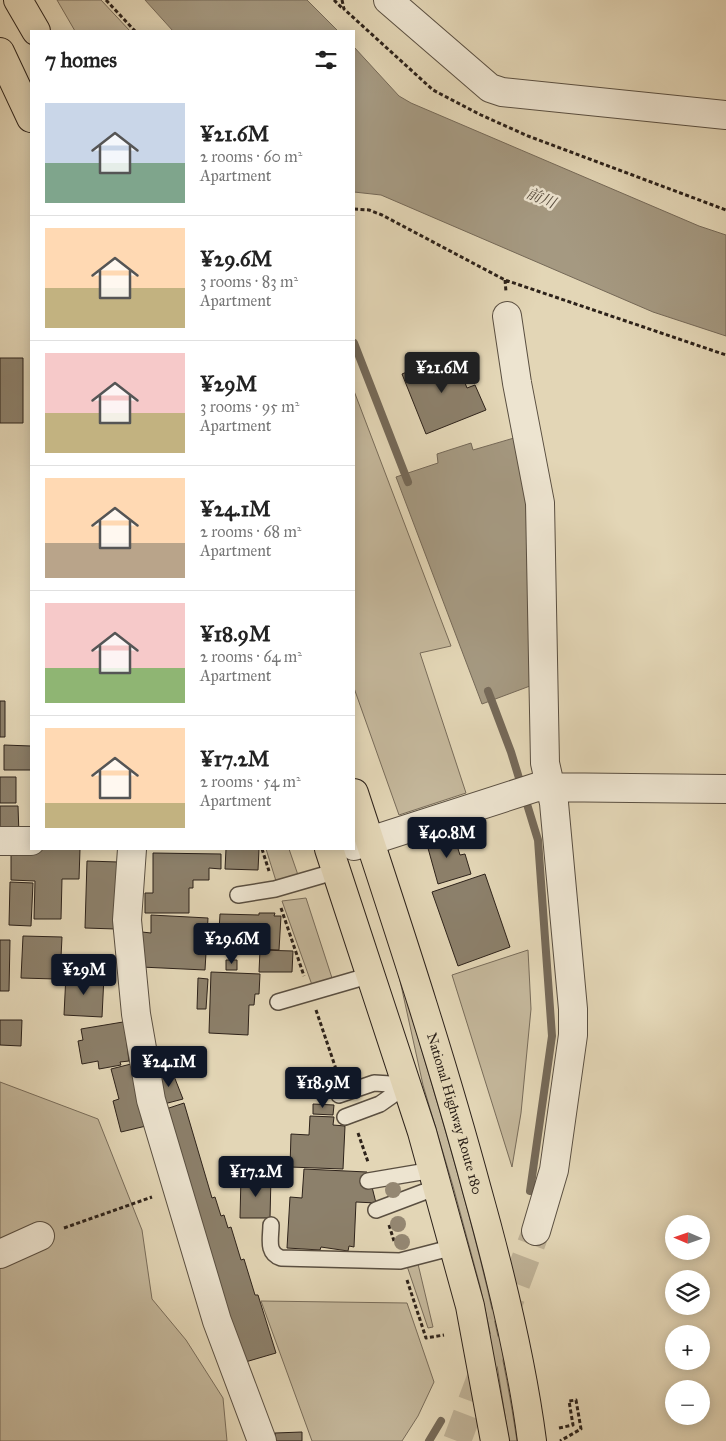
<!DOCTYPE html>
<html lang="en">
<head>
<meta charset="utf-8">
<style>
  :root { --surface:#fff; --page:#f2f2f2; --text:#222; --muted:#767676; --line:#e0e0e0; --accent:#111827 }
  body { margin:0; font-family:"IM FELL Great Primer","Noto Serif JP",serif; background:var(--page); color:var(--text); height:100vh; display:flex; flex-direction:column; font-size:19px; white-space:nowrap }
  * { box-sizing:border-box; margin:0 }
  p { font-size:16px; color:var(--muted) }
  .icon { flex:none; width:28px; height:28px; fill:none; stroke:currentColor; stroke-width:2; stroke-linecap:round; stroke-linejoin:round }
  .map { position:relative; flex:1; overflow:hidden }
  .side { position:absolute; left:30px; top:30px; width:325px; height:820px; display:flex; flex-direction:column; background:var(--surface); border-radius:0px; box-shadow:0 2px 12px #0003 }
  .side>* { flex:none }
  .needle { width:32px; rotate:272deg }
  .tools { position:absolute; left:665px; top:1215px; display:grid; gap:10px }
  .tools a { display:grid; place-items:center; width:45px; height:45px; border-radius:50%; background:var(--surface); box-shadow:0 2px 12px #0003; font-size:25px }
  .price { position:absolute; translate:-50% -42px; padding:0 11px; border-radius:5px; background:var(--accent); color:#fff; font-size:16px; line-height:32px; filter:drop-shadow(0 1px 2px #0008) }
  .price::after { content:''; position:absolute; left:50%; top:30px; width:15px; height:11px; margin-left:-8px; background:inherit; clip-path:polygon(0 0,100% 0,50% 100%) }
  .price.active { background:#222; color:#fff }
  ul { padding:0; list-style:none }
  li { display:flex; align-items:center; gap:15px; height:125px; padding:0 15px }
  li+li { border-top:1px solid var(--line) }
  li span { display:grid; place-items:center; flex:none; width:140px; height:100px; border-radius:0px; color:#555 }
  li>.icon { margin-inline-start:auto }
  span .icon { width:60px; height:60px; fill:#fffc; stroke-width:1 }
  li b { font-size:21px }
  h2 { display:flex; justify-content:space-between; align-items:center; height:60px; padding:0 15px; font-size:21px }
  .map>svg:first-child { display:block }
  .green { fill:#c4b79b; stroke:#786c5a }
  .water { fill:#a59981; stroke:#756958 }
  .lines { fill:none; stroke-linecap:round; stroke-linejoin:round }
  .stream { stroke:#756958; stroke-width:8 }
  .building { fill:#8c806b; stroke:#2d221a }
  .minor-tunnel { stroke:#bfb297; stroke-width:28; stroke-dasharray:28 14; stroke-linecap:butt }
  .service-casing { stroke:#5a4f41; stroke-width:18 }
  .minor-casing { stroke:#5a4f41; stroke-width:30 }
  .trunk-casing { stroke:#2d221a; stroke-width:30 }
  .path { stroke:#2d221a; stroke-width:3; stroke-dasharray:4 2.5; stroke-linecap:butt }
  .service { stroke:#ede4d0; stroke-width:15 }
  .minor { stroke:#ede4d0; stroke-width:28 }
  .trunk { stroke:#e3d6b6; stroke-width:28 }
  .tree { fill:#948772 }
  .labels { text-anchor:middle; dominant-baseline:central; stroke-width:5; stroke-linejoin:round; paint-order:stroke }
  .street-label { font-size:14px; fill:#2d221a; stroke:#ede4d0 }
  .water-label { font-size:15px; font-style:italic; fill:#574c3e; stroke:#ede4d0 }
</style>
</head>
<body>
<div class="map">
<svg width="726" height="1441" viewBox="0 0 726 1441">
  <rect width="100%" height="100%" fill="#e3d6b6"/>
  <filter id="stains"><feTurbulence type="fractalNoise" baseFrequency=".004" numOctaves="4"/><feColorMatrix values="0 0 0 0 .2 0 0 0 0 .09 0 0 0 0 .02 0 0 0 .5 -.17"/></filter>
  <radialGradient id="worn" r=".72"><stop offset=".6" stop-color="#630" stop-opacity="0"/><stop offset="1" stop-color="#630" stop-opacity=".3"/></radialGradient>
  <path class="green" d="M57,0H101L130,31H75Z
    M354,391L451,646L420,653L466,793L399,815L354,688Z
    M266,849H289L298,875L276,881Z
    M306,898L332,978L312,985L282,901Z
    M528,950L531,1009L521,1113L512,1167L452,975Z
    M397,967C443,1123 493,1279 517,1441H509L497,1365L480,1286L453,1186L423,1085Z
    M0,1082L98,1119L142,1230L152,1299L186,1340L223,1398L227,1441H0Z
    M418,1264L433,1327L428,1328L407,1266Z
    M261,1301L407,1303L434,1382L418,1416L402,1441H312Z"/>
  <path class="water" d="M145,0H307L338,31H173Z
    M354,47L399,96L411,103L699,226L726,235V336L653,312L381,195L354,192Z
    M514,438L528,505L530,686L482,704L396,477L438,463L437,454L471,443L473,450Z"/>
  <g class="lines">
    <path class="stream" d="M354,343L408,482
      M488,691L511,752L538,840L552,1036L530,1191
      M429,1441L441,1421"/>
  </g>
  <path class="building" d="M453,353L467,388L475,385L486,410L426,434L402,374Z
    M0,358H23V423H0Z
    M0,701H5V737H0Z
    M4,745L31,746V770H4Z
    M0,777H16V803H0Z
    M0,806H18L19,835H0Z
    M453,833L460,855L465,854L471,874L438,884L426,841Z
    M31,849H80L79,879H62L61,919H34L35,881L11,880V853Z
    M226,849H259L258,870L225,869Z
    M153,853L221,854V869L209,868V880H193V888H189V913H145V893H153Z
    M87,861L118,862L116,929L85,928Z
    M485,874L510,947L458,966L432,892Z
    M10,882L33,883L31,926L9,925Z
    M259,913H275L274,916H281L279,950L218,947L220,914L259,915Z
    M151,915L208,918L205,970L141,967L142,932L151,933Z
    M23,936L62,937L61,957H57L56,979L21,978Z
    M0,940H10L9,991H0Z
    M260,950L293,951L292,972H259Z
    M226,960H237V970H226Z
    M211,972L260,974L259,994H255L254,1005H249L248,1035L209,1033Z
    M66,974L104,976L102,1017L64,1015Z
    M198,978L208,979L206,1009H197Z
    M0,1020H22L21,1046L0,1045Z
    M129,1021L131,1036L126,1037L129,1061L120,1062L121,1065L99,1069L98,1061L82,1064L78,1041L83,1040L81,1029Z
    M135,1063L146,1126L121,1132L113,1101L119,1099L111,1069Z
    M172,1071L183,1099L164,1104L156,1076Z
    M184,1103L212,1198L215,1197L221,1216L224,1215L228,1228L231,1227L241,1260L244,1259L255,1295H258L276,1353L242,1363L166,1109Z
    M313,1104L334,1105L333,1115L313,1114Z
    M310,1116L334,1117L333,1125L345,1126L343,1169L290,1167L291,1134L309,1135Z
    M304,1169L367,1172L366,1187H372L376,1203L356,1202L354,1247L349,1246L348,1251L321,1247L320,1250L287,1248L290,1197L302,1198Z
    M241,1177H271L270,1218H240Z
    M302,1432V1441H276L275,1433Z"/>
  <g class="lines">
    <path class="minor-tunnel" d="M457,1441L536,1231"/>
    <defs>
      <path id="service" d="M238,895L275,889L337,871
        M278,1002L371,975
        M339,1095L374,1083L407,1085
        M345,1117L380,1104L407,1085
        M368,1181L433,1170
        M376,1210L437,1187
        M271,1225C271,1238 266,1253 281,1258L400,1261L454,1247"/>
      <path id="minor" d="M388,0L490,88L502,92L726,115
        M507,316L517,383L540,503L545,763L554,803L573,1009V1035L554,1170L536,1231
        M0,841H31
        M354,846L537,787L726,789
        M132,849L127,920L136,1014L151,1100L217,1321L262,1441
        M0,1254L40,1236"/>
      <g id="trunk">
        <path d="M18,0L36,31"/>
        <path d="M0,52L31,118"/>
        <path id="s1" d="M354,793C397,924 441,1056 477,1190C500,1272 521,1356 532,1441"/>
        <path d="M329,849L422,1132L470,1306L495,1441"/>
      </g>
    </defs>
    <use href="#service" class="service-casing"/>
    <use href="#minor" class="minor-casing"/>
    <use href="#trunk" class="trunk-casing"/>
    <path class="path" d="M106,0L135,31
      M334,0L343,9
      M342,0L344,9L433,90L481,115L528,136L726,210
      M354,209L369,210L382,215L505,280L726,355
      M505,280L506,292
      M262,849L269,871
      M281,908L304,976
      M316,1010L338,1075
      M358,1133L368,1162
      M389,1225L394,1241
      M64,1228L152,1197
      M407,1280L426,1338L444,1335
      M559,1428L573,1425L569,1401L576,1400L581,1429L560,1441"/>
    <use href="#service" class="service"/>
    <use href="#minor" class="minor"/>
    <use href="#trunk" class="trunk"/>
  </g>
  <g class="tree">
    <circle cx="393" cy="1190" r="8"/>
    <circle cx="398" cy="1224" r="8"/>
    <circle cx="402" cy="1242" r="8"/>
  </g>
  <g class="labels">
    <g class="street-label">
      <text stroke="none"><textPath href="#s1" startOffset="336">National Highway Route 180</textPath></text>
    </g>
    <g class="water-label">
      <text transform="translate(541 198) rotate(23)">前川</text>
    </g>
  </g>
  <rect width="100%" height="100%" filter="url(#stains)"/>
  <rect width="100%" height="100%" fill="url(#worn)"/>
</svg>
<div class="tools">
<a><svg class="needle" viewBox="-14 -14 28 28"><path d="M0-13l5 13h-10z" fill="#e53935"/><path d="M0 13l5-13h-10z" fill="#767676"/></svg></a>
<a><svg class="icon" aria-label="layers" viewBox="0 0 24 24"><path d="M12 4l9 5-9 5-9-5zM3 14l9 5 9-5"/></svg></a>
<a>+</a>
<a>−</a>
</div>
<b class="price active" style="left:442px;top:394px">¥21.6M</b>
<b class="price" style="left:447px;top:859px">¥40.8M</b>
<b class="price" style="left:232px;top:965px">¥29.6M</b>
<b class="price" style="left:84px;top:996px">¥29M</b>
<b class="price" style="left:169px;top:1088px">¥24.1M</b>
<b class="price" style="left:323px;top:1109px">¥18.9M</b>
<b class="price" style="left:256px;top:1198px">¥17.2M</b>
<section class="side">
<h2>7 homes<svg class="icon" aria-label="filters" viewBox="0 0 24 24"><path d="M4 7h16M4 17h16"/><circle cx="9" cy="7" r="2"/><circle cx="15" cy="17" r="2"/></svg></h2>
<ul>
<li><span style="background:linear-gradient(#c9d6e8 60%,#7fa58c 0)"><svg class="icon" aria-label="home" viewBox="0 0 24 24"><path d="M3 11l9-7 9 7M6 9v11h12V9"/></svg></span><div><b>¥21.6M</b><p>2 rooms · 60 m²</p><p>Apartment</p></div></li>
<li><span style="background:linear-gradient(#ffd9b3 60%,#c2b280 0)"><svg class="icon" aria-label="home" viewBox="0 0 24 24"><path d="M3 11l9-7 9 7M6 9v11h12V9"/></svg></span><div><b>¥29.6M</b><p>3 rooms · 83 m²</p><p>Apartment</p></div></li>
<li><span style="background:linear-gradient(#f6c9c9 60%,#c2b280 0)"><svg class="icon" aria-label="home" viewBox="0 0 24 24"><path d="M3 11l9-7 9 7M6 9v11h12V9"/></svg></span><div><b>¥29M</b><p>3 rooms · 95 m²</p><p>Apartment</p></div></li>
<li><span style="background:linear-gradient(#ffd9b3 65%,#b9a48a 0)"><svg class="icon" aria-label="home" viewBox="0 0 24 24"><path d="M3 11l9-7 9 7M6 9v11h12V9"/></svg></span><div><b>¥24.1M</b><p>2 rooms · 68 m²</p><p>Apartment</p></div></li>
<li><span style="background:linear-gradient(#f6c9c9 65%,#8fb573 0)"><svg class="icon" aria-label="home" viewBox="0 0 24 24"><path d="M3 11l9-7 9 7M6 9v11h12V9"/></svg></span><div><b>¥18.9M</b><p>2 rooms · 64 m²</p><p>Apartment</p></div></li>
<li><span style="background:linear-gradient(#ffd9b3 75%,#c2b280 0)"><svg class="icon" aria-label="home" viewBox="0 0 24 24"><path d="M3 11l9-7 9 7M6 9v11h12V9"/></svg></span><div><b>¥17.2M</b><p>2 rooms · 54 m²</p><p>Apartment</p></div></li>
</ul>
</section>
</div>
</body>
</html>
